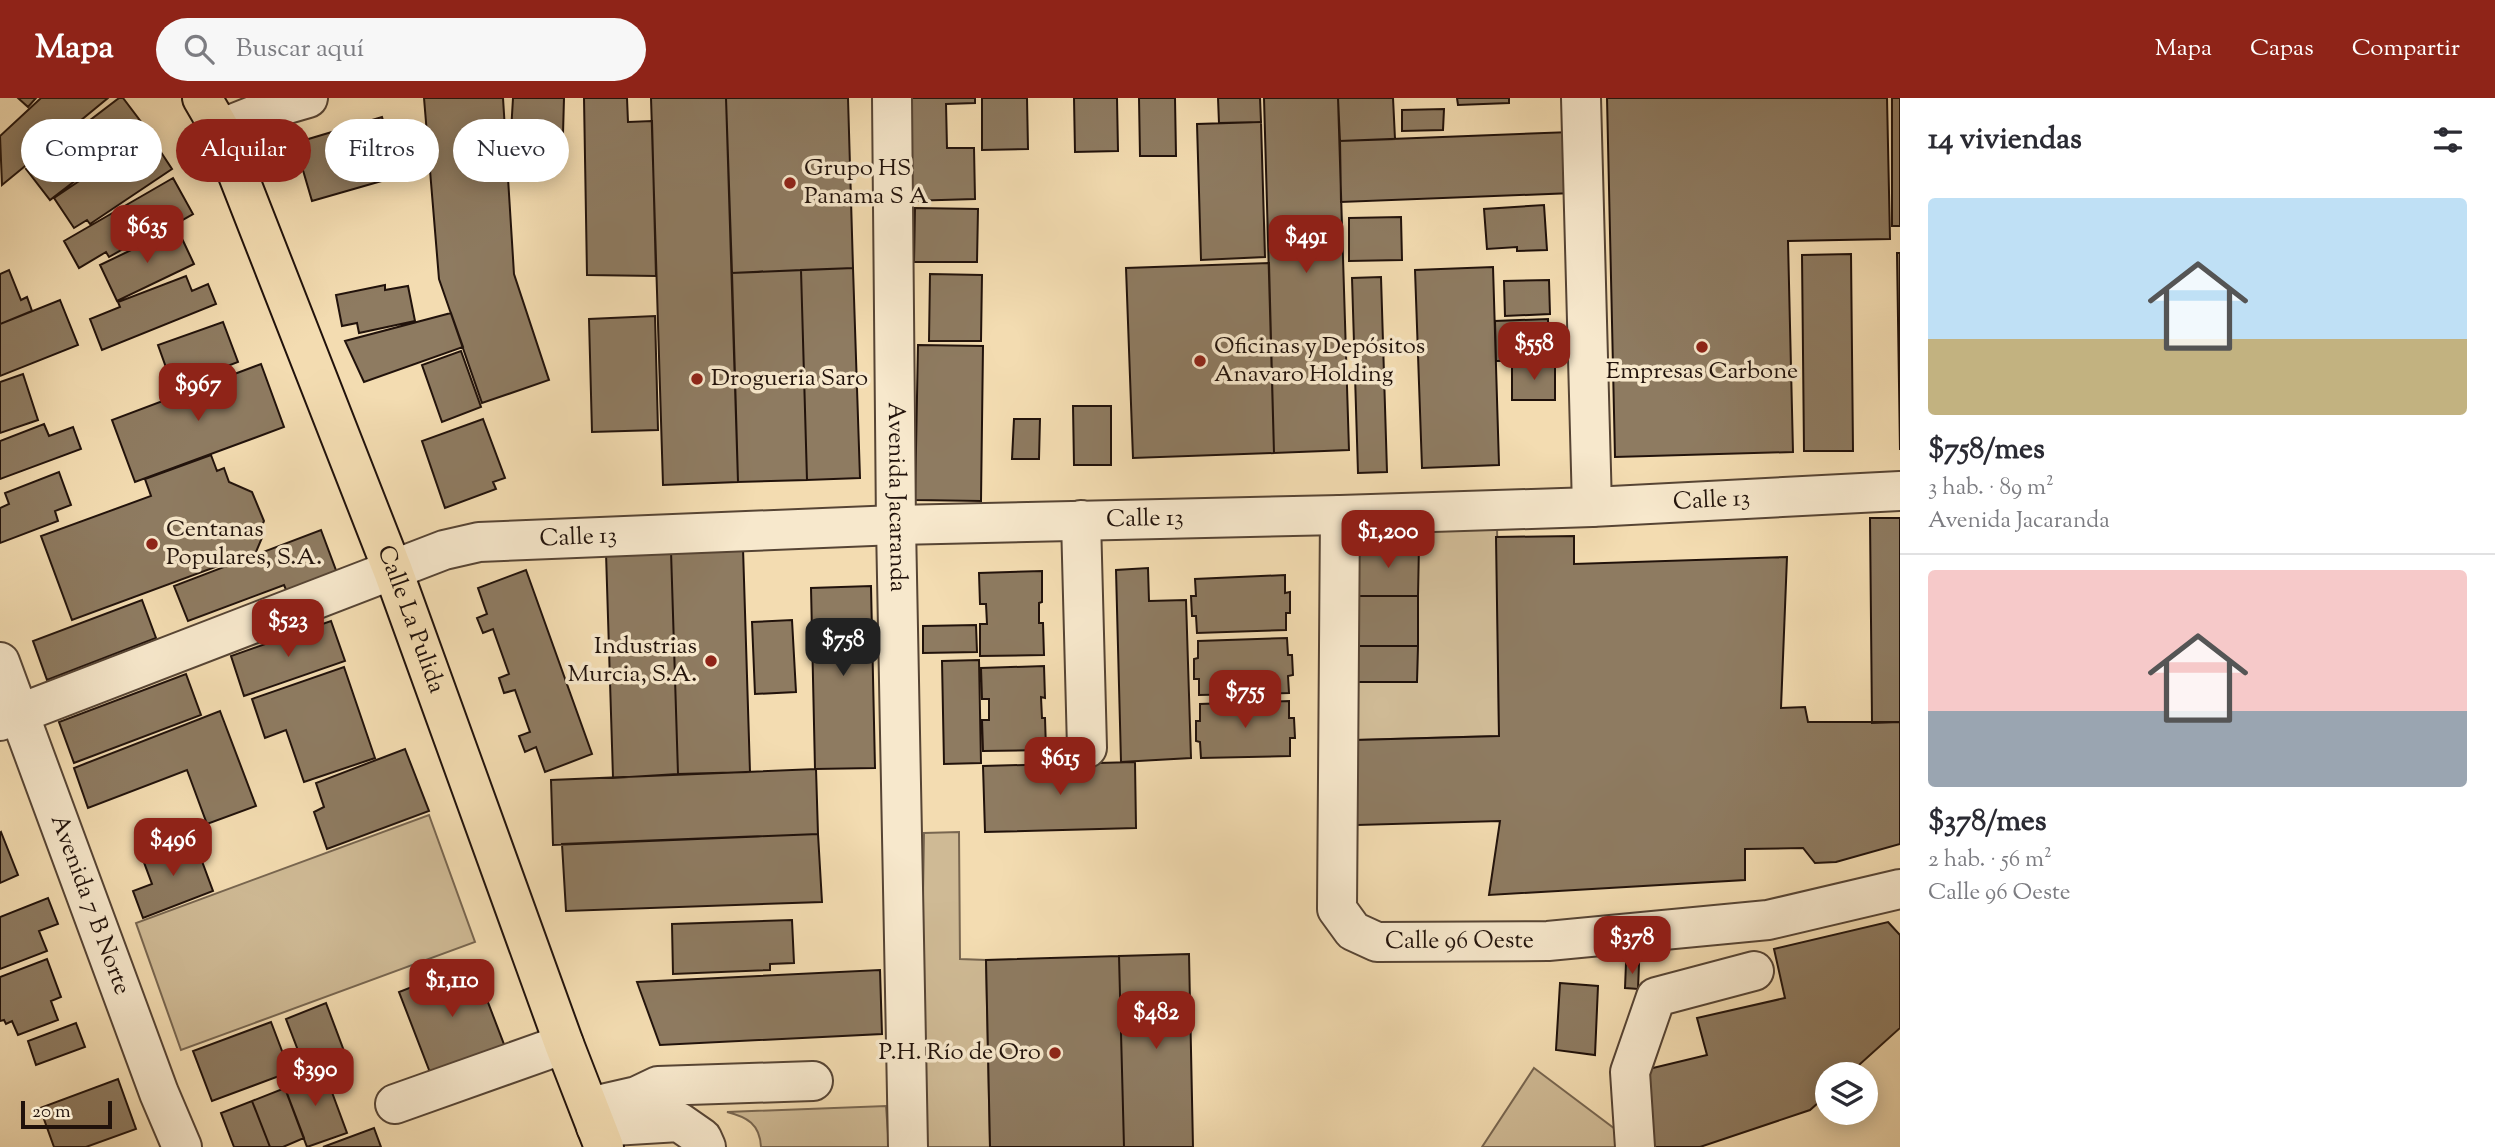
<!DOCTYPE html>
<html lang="es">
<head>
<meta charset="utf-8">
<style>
  :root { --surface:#fff; --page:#f7f7f7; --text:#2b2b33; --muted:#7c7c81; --line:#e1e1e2; --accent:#8f2418 }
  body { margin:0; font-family:"Sorts Mill Goudy",serif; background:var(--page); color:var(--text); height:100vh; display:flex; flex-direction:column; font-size:26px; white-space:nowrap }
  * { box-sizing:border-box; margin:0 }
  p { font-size:23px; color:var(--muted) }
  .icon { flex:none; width:38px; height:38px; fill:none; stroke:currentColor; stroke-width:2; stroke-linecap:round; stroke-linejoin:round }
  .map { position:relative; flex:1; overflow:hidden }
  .details { display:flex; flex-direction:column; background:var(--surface); width:595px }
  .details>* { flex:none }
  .top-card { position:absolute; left:21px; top:21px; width:665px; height:63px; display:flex; gap:14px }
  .controls { position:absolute; left:1815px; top:964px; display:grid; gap:14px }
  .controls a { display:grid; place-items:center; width:63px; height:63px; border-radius:50%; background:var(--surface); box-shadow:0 4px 18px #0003; font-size:35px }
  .scale { position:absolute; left:21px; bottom:18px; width:91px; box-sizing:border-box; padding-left:7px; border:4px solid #21120b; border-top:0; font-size:19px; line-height:24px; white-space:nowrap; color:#21120b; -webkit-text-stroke:5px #f7e8cc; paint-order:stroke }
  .price { position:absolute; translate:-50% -60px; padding:0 16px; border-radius:14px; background:var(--accent); color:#fff; font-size:23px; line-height:46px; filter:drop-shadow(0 2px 4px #0008) }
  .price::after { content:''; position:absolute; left:50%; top:42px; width:21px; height:16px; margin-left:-10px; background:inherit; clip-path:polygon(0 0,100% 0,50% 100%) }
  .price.selected { background:#222; color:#fff }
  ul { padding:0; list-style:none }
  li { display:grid; align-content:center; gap:14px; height:371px; padding:0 28px }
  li+li { border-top:2px solid var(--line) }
  li span { display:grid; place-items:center; height:217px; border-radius:7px; color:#555 }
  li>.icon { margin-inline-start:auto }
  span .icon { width:126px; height:126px; fill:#fffc; stroke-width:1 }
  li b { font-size:30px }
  h2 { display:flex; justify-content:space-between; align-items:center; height:84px; padding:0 28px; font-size:30px }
  .pill { padding:0 24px; border-radius:32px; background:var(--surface); box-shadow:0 4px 18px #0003; font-size:24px; line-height:63px }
  .pill.selected { background:var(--accent); color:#fff }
  header { display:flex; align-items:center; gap:42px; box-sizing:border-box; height:98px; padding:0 35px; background:var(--accent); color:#fff }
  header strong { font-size:33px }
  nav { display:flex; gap:38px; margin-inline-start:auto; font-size:24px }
  .search { width:490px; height:63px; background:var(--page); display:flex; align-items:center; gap:18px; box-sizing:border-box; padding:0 24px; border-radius:38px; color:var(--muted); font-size:26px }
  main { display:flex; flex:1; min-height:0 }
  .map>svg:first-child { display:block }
  .green { fill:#cfba95; stroke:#786650; stroke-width:2 }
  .building { fill:#8e7b61; stroke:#21120b; stroke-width:2 }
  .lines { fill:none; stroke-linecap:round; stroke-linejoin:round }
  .minor-casing { stroke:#564434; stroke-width:42 }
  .major-casing { stroke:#21120b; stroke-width:42 }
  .minor { stroke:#f7e8cc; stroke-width:38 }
  .major { stroke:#f3dcb1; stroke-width:38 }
  .poi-dot { fill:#8f2418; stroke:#f7e8cc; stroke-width:2.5 }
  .labels { text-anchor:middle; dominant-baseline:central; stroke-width:7; stroke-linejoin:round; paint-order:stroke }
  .poi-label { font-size:24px; fill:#21120b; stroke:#f7e8cc; text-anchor:start }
  .street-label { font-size:24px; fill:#21120b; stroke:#f7e8cc }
</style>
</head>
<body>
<header>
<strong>Mapa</strong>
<div class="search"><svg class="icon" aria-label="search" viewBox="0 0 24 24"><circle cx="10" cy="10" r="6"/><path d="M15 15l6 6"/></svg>Buscar aquí</div>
<nav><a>Mapa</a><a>Capas</a><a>Compartir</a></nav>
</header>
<main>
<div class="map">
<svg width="1900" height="1049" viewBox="0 0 1900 1049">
  <rect width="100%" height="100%" fill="#f3dcb1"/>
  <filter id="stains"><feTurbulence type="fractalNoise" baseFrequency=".00286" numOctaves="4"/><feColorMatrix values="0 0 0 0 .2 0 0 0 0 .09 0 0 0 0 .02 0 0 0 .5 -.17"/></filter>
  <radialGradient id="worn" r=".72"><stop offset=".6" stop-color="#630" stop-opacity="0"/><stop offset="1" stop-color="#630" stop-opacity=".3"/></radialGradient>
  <path class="green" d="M1497,423L1499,638L1356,642L1357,584L1417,583L1418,426Z
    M429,717L475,844L181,952L136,825Z
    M959,734L960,861L986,862L990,1049H921L919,1042L924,735Z
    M1534,970L1619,1034V1049H1482Z
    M886,1008L889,1049H761C760,1026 747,1019 727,1014Z"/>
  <path class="building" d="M18,0H36L28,9Z
    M41,0H108L2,87L0,38Z
    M119,0H123L145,29L50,102L26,71Z
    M424,0H503L514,176L549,282L482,305L439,181Z
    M513,0H564L563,36L511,34Z
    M584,0H627L628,24L652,23L656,178L587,177Z
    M651,0H726L738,384L663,387Z
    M726,0H848L853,170L732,175Z
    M906,0H975V5L946,6L947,50H974L975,101L908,103Z
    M982,0H1027L1028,51L982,52Z
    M1074,0H1117L1118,53L1075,54Z
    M1139,0H1175L1176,58H1140Z
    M1218,0H1260L1261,24L1219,25Z
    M1264,0H1338L1349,352L1274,355Z
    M1338,0H1393L1395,41L1340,43Z
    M1457,0H1509V5L1458,7Z
    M1607,0H1887L1890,141L1788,143L1793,354L1615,359Z
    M1892,0H1900V128H1892Z
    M1444,11L1443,32L1402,33V12Z
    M382,19L399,78L312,103L295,45Z
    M1261,24L1265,159L1201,162L1197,26Z
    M1571,34L1573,95L1341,104L1340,43Z
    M149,36L172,71L90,126L87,122L74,130L54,100Z
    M173,80L193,116L142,145L139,142L109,159L106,154L79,170L64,143Z
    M1544,107L1547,152L1517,153V149L1487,151L1484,111Z
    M915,110L978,111L977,164H914Z
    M1401,119L1402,162L1349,163V120Z
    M177,130L194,166L117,203L100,167Z
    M1897,155H1900V352Z
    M1851,156L1853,353H1804L1802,157Z
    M1269,165L1274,355L1133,360L1126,170Z
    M1493,169L1499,367L1422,370L1415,172Z
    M853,170L860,380L807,382L801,172Z
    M9,172L21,202L27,199L32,213L0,226V176Z
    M801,172L807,382L738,384L732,175Z
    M930,176L982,177L981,243H929Z
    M186,178L192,193L208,186L216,206L102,252L90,221L120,209L118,204Z
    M1381,179L1387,374L1358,375L1352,180Z
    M1549,182L1550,216L1505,218L1504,183Z
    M385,187V192L408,188L415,223L359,235L357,225L342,228L336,197Z
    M60,202L78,247L0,278V226Z
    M451,215L463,249L364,284L345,243Z
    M655,218L658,332L592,334L589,221Z
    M1548,221L1549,262L1496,263L1495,223Z
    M223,224L238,264L173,289L158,247Z
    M918,247L983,248L981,403L915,402Z
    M461,253L481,309L442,324L422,267Z
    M1512,265H1555V302H1512Z
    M261,266L284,329L135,384L112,322Z
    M23,276L38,322L0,335V284Z
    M1073,308H1111V367H1074Z
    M483,321L505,380L493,384L496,391L445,410L422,343Z
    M1014,321H1040L1039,361H1012Z
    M44,326L49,338L73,329L81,351L0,381V343Z
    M211,357L217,373L224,370L229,384L252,394L264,423L259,434L264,435L256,454L72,522L41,438L151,398L145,381Z
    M59,374L71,407L55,413L58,423L0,445V410L9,406L5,395Z
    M1870,420H1900V624L1872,625Z
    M321,432L337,475L287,494L284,487L188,523L174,488Z
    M1574,438V466L1787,459L1781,610L1805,609L1808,624H1900V746L1836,764L1815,765L1803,750L1745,751V782L1489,797L1500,723L1357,727L1355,642L1499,638L1496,439Z
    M1358,445L1419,446L1418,498H1358Z
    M743,450L750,674L678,676L671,453Z
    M671,453L678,676L613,680L606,455Z
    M1148,470L1149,503L1186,502L1191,660L1121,664L1116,472Z
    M526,472L592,656L545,674L536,649L525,654L519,638L530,634L515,592L504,595L499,580L509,576L493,531L483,535L477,520L487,516L478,490Z
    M1042,473V504L1039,505V525H1043L1044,557L980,558V526H987L986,506H980L979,475Z
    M1285,477V495L1290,494V515H1286V532L1197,535L1196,518H1192L1191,498H1196L1195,481Z
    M871,488L875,670L815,671L811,490Z
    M1358,498H1418V548H1357Z
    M142,502L156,540L47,582L33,543Z
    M792,522L796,594L755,596L752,524Z
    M331,523L345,563L244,598L231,558Z
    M976,527L977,554L923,555V528Z
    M1287,540L1288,557H1292L1293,577L1288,578L1289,595L1199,597V581H1194V561L1198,560V543Z
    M1357,548H1418L1417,584H1357Z
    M979,562L981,665L944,666L942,563Z
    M1044,568L1045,600L1041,599L1042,620H1045L1046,652L983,653L982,622H989V601H982L981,570Z
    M344,569L375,660L304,684L286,632L265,640L252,601Z
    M186,576L201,617L74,665L59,624Z
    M1289,603V620H1294L1295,640H1290V658L1201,660L1200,644L1196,643V623H1200V606Z
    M220,613L256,708L207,726L187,672L88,710L74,670Z
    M405,651L429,713L327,751L314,714L324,709L316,685Z
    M1135,664L1136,730L985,734L983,668Z
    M816,671L818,736L553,747L551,682Z
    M1,734L18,777L0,785V735Z
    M818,736L822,804L566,813L562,746Z
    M193,739L213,793L143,820L133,793L152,786L142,759Z
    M48,800L58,826L39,833L47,853L0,871V819Z
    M792,822L794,865L770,866V872L673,876L672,826Z
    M1888,824L1900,837V930L1849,976H1827V997L1810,1012L1700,1049H1644L1632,975L1707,957L1697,920L1785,900L1774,851Z
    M1189,856L1193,1049H1124L1119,858Z
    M1119,858L1124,1049H990L986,862Z
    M47,861L61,899L51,903L58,922L18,937L12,923L6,926L4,922L0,923V879Z
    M473,865L505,949L431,977L399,894Z
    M1626,865L1639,866L1638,891L1625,890Z
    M880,872L882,936L660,947L637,884Z
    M1560,885L1598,888L1595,957L1556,952Z
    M326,905L344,953L304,968L286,921Z
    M271,924L290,974L212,1003L193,953Z
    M76,925L85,949L36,967L28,943Z
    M323,970L347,1035L307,1049L283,985Z
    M118,981L136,1031L86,1049H54L40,1010Z
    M285,990L304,1040L283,1049H270L252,1003Z
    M252,1003L270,1049H234L221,1015Z
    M374,1030L381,1049H323Z"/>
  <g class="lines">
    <defs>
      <g id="minor">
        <path id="s1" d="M892,0L896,427L908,1049"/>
        <path d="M1581,0L1592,409"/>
        <path d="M220,31L270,11L308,0"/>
        <path id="s2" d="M1340,417L1337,811L1353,833L1377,844L1548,843L1768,822L1900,791"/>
        <path d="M1081,422L1087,650"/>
        <path id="s3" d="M0,564L159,995L182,1049"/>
        <path id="s4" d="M0,623L444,452L479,444L896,427L1340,417L1592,409L1900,393"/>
        <path d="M395,1006L564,946"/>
        <path d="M589,1009L637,998L658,988L813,983"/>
        <path d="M596,1029L679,1024L702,1040L706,1049"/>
        <path d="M1635,1049L1630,974L1656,899L1754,873"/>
      </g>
      <g id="major">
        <path id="s5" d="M202,0L220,31L393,473L564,946L604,1049"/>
      </g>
    </defs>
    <use href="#minor" class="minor-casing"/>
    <use href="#major" class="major-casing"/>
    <use href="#minor" class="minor"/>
    <use href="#major" class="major"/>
  </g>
  <g class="poi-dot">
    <circle cx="790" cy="85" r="7"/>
    <circle cx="1702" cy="249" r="7"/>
    <circle cx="1200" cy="263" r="7"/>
    <circle cx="697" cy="281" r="7"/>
    <circle cx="152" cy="446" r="7"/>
    <circle cx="711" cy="563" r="7"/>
    <circle cx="1055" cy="955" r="7"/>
  </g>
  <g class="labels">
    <g class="poi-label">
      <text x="804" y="71">Grupo HS<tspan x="804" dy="28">Panama S A</tspan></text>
      <text x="1214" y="249">Oficinas y Depósitos<tspan x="1214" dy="28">Anavaro Holding</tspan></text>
      <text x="1702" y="274" text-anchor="middle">Empresas Carbone</text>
      <text x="711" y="281">Drogueria Saro</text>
      <text x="166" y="432">Centanas<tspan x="166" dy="28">Populares, S.A.</tspan></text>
      <text x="697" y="549" text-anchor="end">Industrias<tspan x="697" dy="28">Murcia, S.A.</tspan></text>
      <text x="1041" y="955" text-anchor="end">P.H. Río de Oro</text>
    </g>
    <g class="street-label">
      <text stroke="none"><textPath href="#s1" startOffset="399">Avenida Jacaranda</textPath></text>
      <text stroke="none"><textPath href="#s4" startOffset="1745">Calle 13</textPath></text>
      <text stroke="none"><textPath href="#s4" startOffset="1178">Calle 13</textPath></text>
      <text stroke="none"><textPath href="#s4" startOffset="611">Calle 13</textPath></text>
      <text stroke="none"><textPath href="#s5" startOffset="562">Calle La Pulida</textPath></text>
      <text stroke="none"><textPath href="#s3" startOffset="259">Avenida 7 B Norte</textPath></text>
      <text stroke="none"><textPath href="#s2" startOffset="530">Calle 96 Oeste</textPath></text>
    </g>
  </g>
  <rect width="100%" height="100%" filter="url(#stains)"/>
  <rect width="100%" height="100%" fill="url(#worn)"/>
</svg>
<div class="controls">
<a><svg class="icon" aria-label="layers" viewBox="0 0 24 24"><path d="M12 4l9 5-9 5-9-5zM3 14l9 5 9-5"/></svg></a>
</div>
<div class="scale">20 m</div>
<b class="price" style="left:147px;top:167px">$635</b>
<b class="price" style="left:1306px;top:177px">$491</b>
<b class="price" style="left:1534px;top:284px">$558</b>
<b class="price" style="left:198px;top:325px">$967</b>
<b class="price" style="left:1388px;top:472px">$1,200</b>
<b class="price" style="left:288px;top:561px">$523</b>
<b class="price selected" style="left:843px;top:580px">$758</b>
<b class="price" style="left:1245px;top:632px">$755</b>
<b class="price" style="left:1060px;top:699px">$615</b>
<b class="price" style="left:173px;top:780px">$496</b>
<b class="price" style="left:1632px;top:878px">$378</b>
<b class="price" style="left:452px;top:921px">$1,110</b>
<b class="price" style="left:1156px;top:953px">$482</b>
<b class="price" style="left:315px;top:1010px">$390</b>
<div class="top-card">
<a class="pill">Comprar</a>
<a class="pill selected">Alquilar</a>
<a class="pill">Filtros</a>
<a class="pill">Nuevo</a>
</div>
</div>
<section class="details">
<h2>14 viviendas<svg class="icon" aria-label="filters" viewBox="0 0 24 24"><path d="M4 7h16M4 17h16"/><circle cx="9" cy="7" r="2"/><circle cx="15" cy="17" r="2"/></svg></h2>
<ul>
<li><span style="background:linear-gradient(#bfe0f5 65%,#c2b280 0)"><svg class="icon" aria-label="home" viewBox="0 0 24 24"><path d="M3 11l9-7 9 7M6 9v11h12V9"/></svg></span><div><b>$758/mes</b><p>3 hab. · 89 m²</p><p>Avenida Jacaranda</p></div></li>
<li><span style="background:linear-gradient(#f6c9c9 65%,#9aa5b1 0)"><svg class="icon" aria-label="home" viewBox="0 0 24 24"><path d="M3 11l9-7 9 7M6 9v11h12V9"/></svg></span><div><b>$378/mes</b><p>2 hab. · 56 m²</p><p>Calle 96 Oeste</p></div></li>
</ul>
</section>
</main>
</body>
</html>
